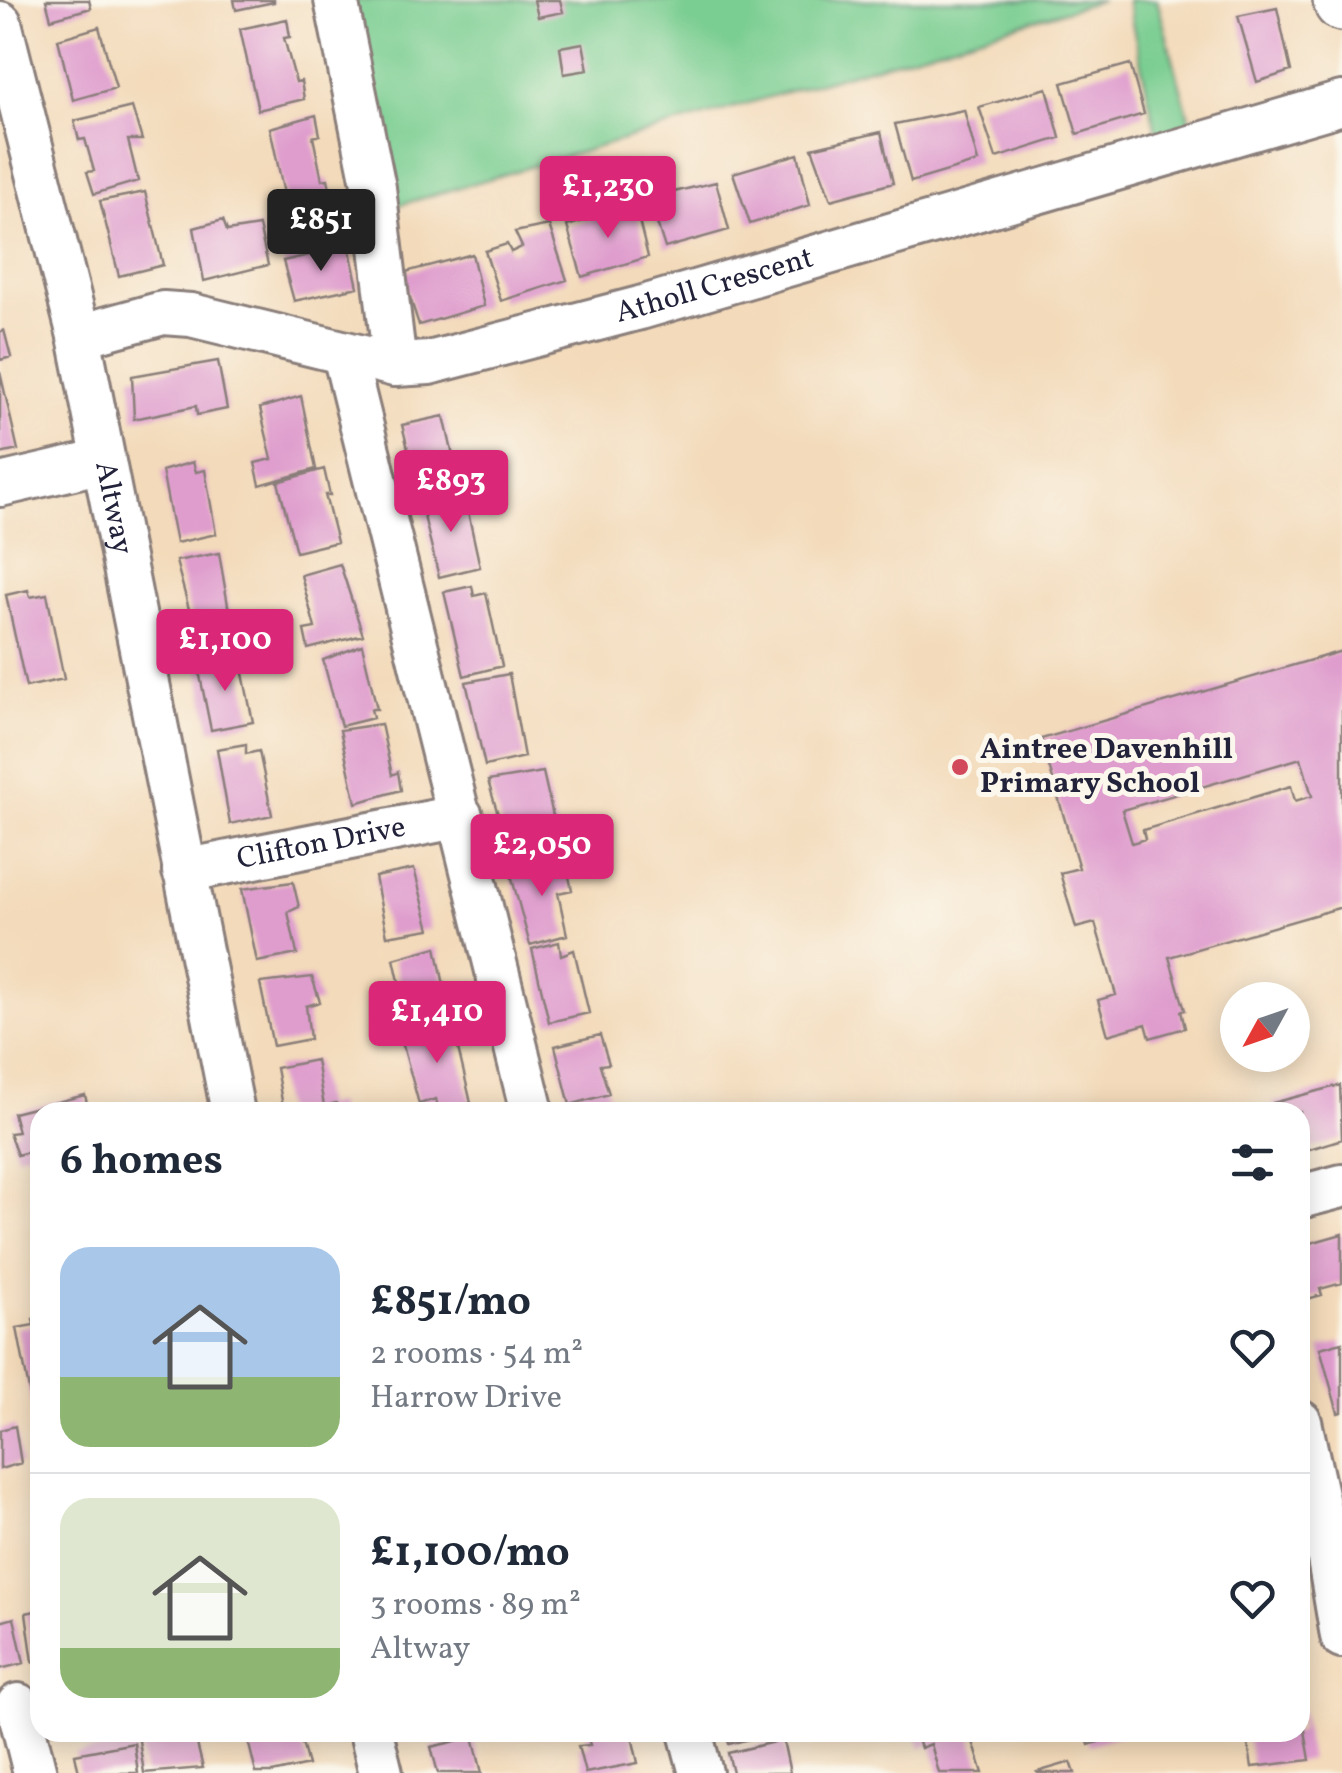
<!DOCTYPE html>
<html lang="en">
<head>
<meta charset="utf-8">
<style>
  :root { --surface:#fff; --page:#f2f2f3; --text:#1f2937; --muted:#747a83; --line:#e0e1e3; --accent:#db2777 }
  body { margin:0; font-family:Vollkorn,serif; background:var(--page); color:var(--text); height:100vh; display:flex; flex-direction:column; font-size:38px; white-space:nowrap }
  * { box-sizing:border-box; margin:0 }
  p { font-size:32px; color:var(--muted) }
  .icon { flex:none; width:55px; height:55px; fill:none; stroke:currentColor; stroke-width:2; stroke-linecap:round; stroke-linejoin:round }
  .map { position:relative; flex:1; overflow:hidden }
  .sheet { position:absolute; left:30px; top:1102px; width:1280px; height:640px; display:flex; flex-direction:column; background:var(--surface); border-radius:30px; box-shadow:0 5px 25px #0003 }
  .sheet>* { flex:none }
  .needle { width:65px; rotate:230deg }
  .fabs { position:absolute; left:1220px; top:982px; display:grid; gap:20px }
  .fabs a { display:grid; place-items:center; width:90px; height:90px; border-radius:50%; background:var(--surface); box-shadow:0 5px 25px #0003; font-size:50px }
  .price { position:absolute; translate:-50% -85px; padding:0 22px; border-radius:10px; background:var(--accent); color:#fff; font-size:32px; line-height:65px; filter:drop-shadow(0 2px 5px #0008) }
  .price::after { content:''; position:absolute; left:50%; top:60px; width:30px; height:22px; margin-left:-15px; background:inherit; clip-path:polygon(0 0,100% 0,50% 100%) }
  .price.active { background:#222; color:#fff }
  ul { padding:0; list-style:none }
  li { display:flex; align-items:center; gap:30px; height:250px; padding:0 30px }
  li+li { border-top:2px solid var(--line) }
  li span { display:grid; place-items:center; flex:none; width:280px; height:200px; border-radius:30px; color:#555 }
  li>.icon { margin-inline-start:auto }
  span .icon { width:120px; height:120px; fill:#fffc; stroke-width:1 }
  li b { font-size:42px }
  h2 { display:flex; justify-content:space-between; align-items:center; height:120px; padding:0 30px; font-size:42px }
  .map>svg:first-child { display:block }
  .green { fill:#7ace92; stroke:#4e7866; stroke-width:2.5 }
  .building { fill:#df9dce; fill-rule:evenodd }
  .lines { fill:none; stroke-linecap:round; stroke-linejoin:round }
  .minor-casing { stroke:#8a7e7a; stroke-width:48 }
  .major-casing { stroke:#8a7e7a; stroke-width:60 }
  .minor { stroke:#fff; stroke-width:42 }
  .major { stroke:#fff; stroke-width:55 }
  .poi-dot { fill:#d1495b; stroke:#fbf7ec; stroke-width:4 }
  .labels { text-anchor:middle; dominant-baseline:central; stroke-width:10; stroke-linejoin:round; paint-order:stroke }
  .street-label { font-size:30px; fill:#22223b; stroke:#fbf7ec }
  .poi-label { font-size:30px; font-weight:bold; fill:#22223b; stroke:#fbf7ec; text-anchor:start }
</style>
</head>
<body>
<div class="map">
<svg width="1342" height="1773" viewBox="0 0 1342 1773">
  <rect width="100%" height="100%" fill="#fbf7ec"/>
  <filter id="ink" filterUnits="userSpaceOnUse"><feTurbulence type="fractalNoise" baseFrequency=".01" numOctaves="2"/><feDisplacementMap in="SourceGraphic" scale="20" xChannelSelector="R" yChannelSelector="G"/><feConvolveMatrix kernelMatrix="1 2 1 2 8 2 1 2 1" color-interpolation-filters="sRGB"/></filter>
  <filter id="wash" filterUnits="userSpaceOnUse"><feTurbulence type="fractalNoise" baseFrequency=".0048" numOctaves="4" result="noise"/><feDisplacementMap in="SourceGraphic" scale="40" xChannelSelector="R" yChannelSelector="G"/><feGaussianBlur stdDeviation="2.25" result="paint"/><feColorMatrix in="noise" values="0 0 0 0 0 0 0 0 0 0 0 0 0 0 0 0 0 1.4 0 .05"/><feComposite in="paint" operator="in"/></filter>
  <g filter="url(#wash)">
    <rect width="100%" height="100%" fill="#f3daba"/>
    <path class="green" d="M347,0H1102L389,208Z
      M1127,0H1157L1191,125L1157,136Z"/>
    <g id="blocks">
      <path class="building" d="M46,0H89L91,8L51,19Z
        M234,0H274V2L236,10Z
        M534,0H560L563,12L538,17Z
        M1277,8L1291,71L1257,82L1238,16Z
        M287,19L290,37L284,38L296,82L301,81L304,99L258,110L240,29Z
        M99,27L116,88L73,100L58,39Z
        M583,43L588,70L564,74L560,47Z
        M1130,64L1144,114L1077,134L1062,83Z
        M1047,88L1060,138L996,158L979,107Z
        M132,107L142,140H128L138,181L94,194L87,172L94,171L85,139L79,140L74,121Z
        M964,110L978,162L911,182L895,124Z
        M316,115L320,135L313,137L322,180L328,179L332,198L287,208L270,128Z
        M881,132L893,183L831,200L812,148Z
        M798,154L810,205L750,224L733,173Z
        M716,182L729,230L665,248L649,198Z
        M145,192L163,265L119,276L100,201Z
        M635,205L648,257L582,277L567,226Z
        M223,220L227,231L259,226L268,265L204,281L194,228Z
        M549,225L567,280L501,301L485,251L507,244L511,252L522,247L515,232Z
        M349,246L358,287L294,301L283,261Z
        M472,254L484,306L419,325L402,273Z
        M4,330L11,357L0,360V332Z
        M218,361L227,409L197,415L196,406L134,419L132,376Z
        M0,372L18,450L0,454Z
        M301,396L316,469L260,485L255,463L272,459L260,408Z
        M444,416L458,478L418,488L402,425Z
        M193,462L196,472L205,470L216,534L176,543L162,471Z
        M324,469L330,495H325L337,542L296,552L278,482Z
        M464,494L480,567L439,577L421,504Z
        M219,553L234,640L199,646L176,561Z
        M340,564L363,635L308,649L304,630L315,628L301,575Z
        M472,586L474,596L486,593L502,666L464,676L444,592Z
        M28,590L30,597L47,594L64,679L26,687L6,595Z
        M362,645L377,709H371L373,718L341,726L323,660Z
        M1342,651V907L1169,957L1185,1010L1181,1011L1185,1028L1150,1038L1146,1024L1108,1035L1098,1000L1116,995L1095,923L1076,928L1060,873L1079,868L1041,739ZM1301,758L1312,796L1295,801L1291,786L1143,830L1145,839L1132,843L1122,810Z
        M240,659L253,722L211,730L198,666Z
        M509,674L524,757L485,766L466,682Z
        M381,724L392,775L398,772L401,790L356,803L340,730Z
        M246,744V754L259,751L272,815L230,824L217,749Z
        M543,772L559,842L510,854L488,781Z
        M565,859L572,890L558,893L567,935L530,945L510,871Z
        M414,869L430,929L387,936L375,877Z
        M293,882L299,907L288,912L297,954L257,962L242,889Z
        M559,942L561,955L574,950L589,1013L549,1022L532,949Z
        M436,947L449,1009L408,1021L394,959Z
        M312,977L320,1002L306,1006L310,1039L273,1046L260,983Z
        M451,1019L471,1103L444,1110L474,1105L476,1112H439L436,1099L419,1104L399,1031Z
        M600,1035L609,1064L600,1065L609,1094L570,1105L555,1046Z
        M316,1060L324,1106L336,1103L338,1112H284L276,1068Z
        M1340,1085L1342,1139L1300,1152V1112H1275L1273,1103Z
        M85,1095L89,1112H40V1149L17,1155L9,1133L18,1132L13,1113Z
        M1342,1234V1283L1320,1289L1322,1295L1300,1301V1246Z
        M40,1317V1404L32,1406L17,1328L34,1325L33,1319Z
        M1342,1342V1412L1338,1413L1320,1348Z
        M15,1426L21,1463L0,1469V1430Z
        M40,1610V1660L33,1662L26,1613Z
        M14,1618L24,1663L0,1669V1622Z
        M1300,1701L1310,1760L1252,1767L1246,1732H1300Z
        M150,1732H194L203,1768L144,1773L138,1734Z
        M246,1732H299L308,1765L272,1773H256Z
        M586,1732H631L638,1763L585,1773L578,1746L590,1745Z
        M726,1732H770V1734L729,1744Z
        M915,1732H970L983,1773H939L931,1744L921,1748Z
        M1085,1732H1126V1733L1089,1745Z
        M473,1737L482,1773H438L431,1747Z
        M783,1740L790,1773H733L728,1753Z
        M134,1743L138,1773H79L75,1754Z
        M1071,1762L1075,1773H1038L1037,1772Z"/>
    </g>
  </g>
  <g filter="url(#ink)">
    <use href="#blocks" fill-opacity="0" stroke="#8a7e7a" stroke-width="2.5"/>
    <g class="lines">
      <defs>
        <g id="minor">
          <path d="M336,0L374,188L395,365"/>
          <path id="s1" d="M0,23L79,336L233,1112"/>
          <path id="s2" d="M79,336L163,313L191,315L395,365L429,363L640,308L1342,103"/>
          <path d="M344,354L532,1112"/>
          <path d="M0,485L103,461"/>
          <path id="s3" d="M184,871L461,816"/>
          <path d="M1300,1197L1342,1186"/>
          <path d="M1300,1422L1325,1535L1342,1636"/>
          <path d="M18,1705L35,1773"/>
          <path d="M371,1732L381,1773"/>
          <path d="M690,1732L701,1773"/>
        </g>
        <path id="major" d="M1341,0L1342,3"/>
      </defs>
      <use href="#minor" class="minor-casing"/>
      <use href="#major" class="major-casing"/>
      <use href="#minor" class="minor"/>
      <use href="#major" class="major"/>
    </g>
  </g>
  <circle class="poi-dot" cx="960" cy="767" r="10"/>
  <g class="labels">
    <g class="street-label">
      <text stroke="none"><textPath href="#s2" startOffset="655">Atholl Crescent</textPath></text>
      <text stroke="none"><textPath href="#s1" startOffset="498">Altway</textPath></text>
      <text stroke="none"><textPath href="#s3" startOffset="140">Clifton Drive</textPath></text>
    </g>
    <g class="poi-label">
      <text x="980" y="750">Aintree Davenhill<tspan x="980" dy="34">Primary School</tspan></text>
    </g>
  </g>
</svg>
<div class="fabs">
<a><svg class="needle" viewBox="-14 -14 28 28"><path d="M0-13l5 13h-10z" fill="#e53935"/><path d="M0 13l5-13h-10z" fill="#747a83"/></svg></a>
</div>
<b class="price" style="left:608px;top:241px">£1,230</b>
<b class="price active" style="left:321px;top:274px">£851</b>
<b class="price" style="left:451px;top:535px">£893</b>
<b class="price" style="left:225px;top:694px">£1,100</b>
<b class="price" style="left:542px;top:899px">£2,050</b>
<b class="price" style="left:437px;top:1066px">£1,410</b>
<section class="sheet">
<h2>6 homes<svg class="icon" aria-label="filters" viewBox="0 0 24 24"><path d="M4 7h16M4 17h16"/><circle cx="9" cy="7" r="2"/><circle cx="15" cy="17" r="2"/></svg></h2>
<ul>
<li><span style="background:linear-gradient(#a9c7e8 65%,#8fb573 0)"><svg class="icon" aria-label="home" viewBox="0 0 24 24"><path d="M3 11l9-7 9 7M6 9v11h12V9"/></svg></span><div><b>£851/mo</b><p>2 rooms · 54 m²</p><p>Harrow Drive</p></div><svg class="icon" aria-label="heart" viewBox="0 0 24 24"><path d="M12 20l-8-8c-3-5 5-10 8-4 3-6 11-1 8 4z"/></svg></li>
<li><span style="background:linear-gradient(#dfe7d0 75%,#8fb573 0)"><svg class="icon" aria-label="home" viewBox="0 0 24 24"><path d="M3 11l9-7 9 7M6 9v11h12V9"/></svg></span><div><b>£1,100/mo</b><p>3 rooms · 89 m²</p><p>Altway</p></div><svg class="icon" aria-label="heart" viewBox="0 0 24 24"><path d="M12 20l-8-8c-3-5 5-10 8-4 3-6 11-1 8 4z"/></svg></li>
</ul>
</section>
</div>
</body>
</html>
